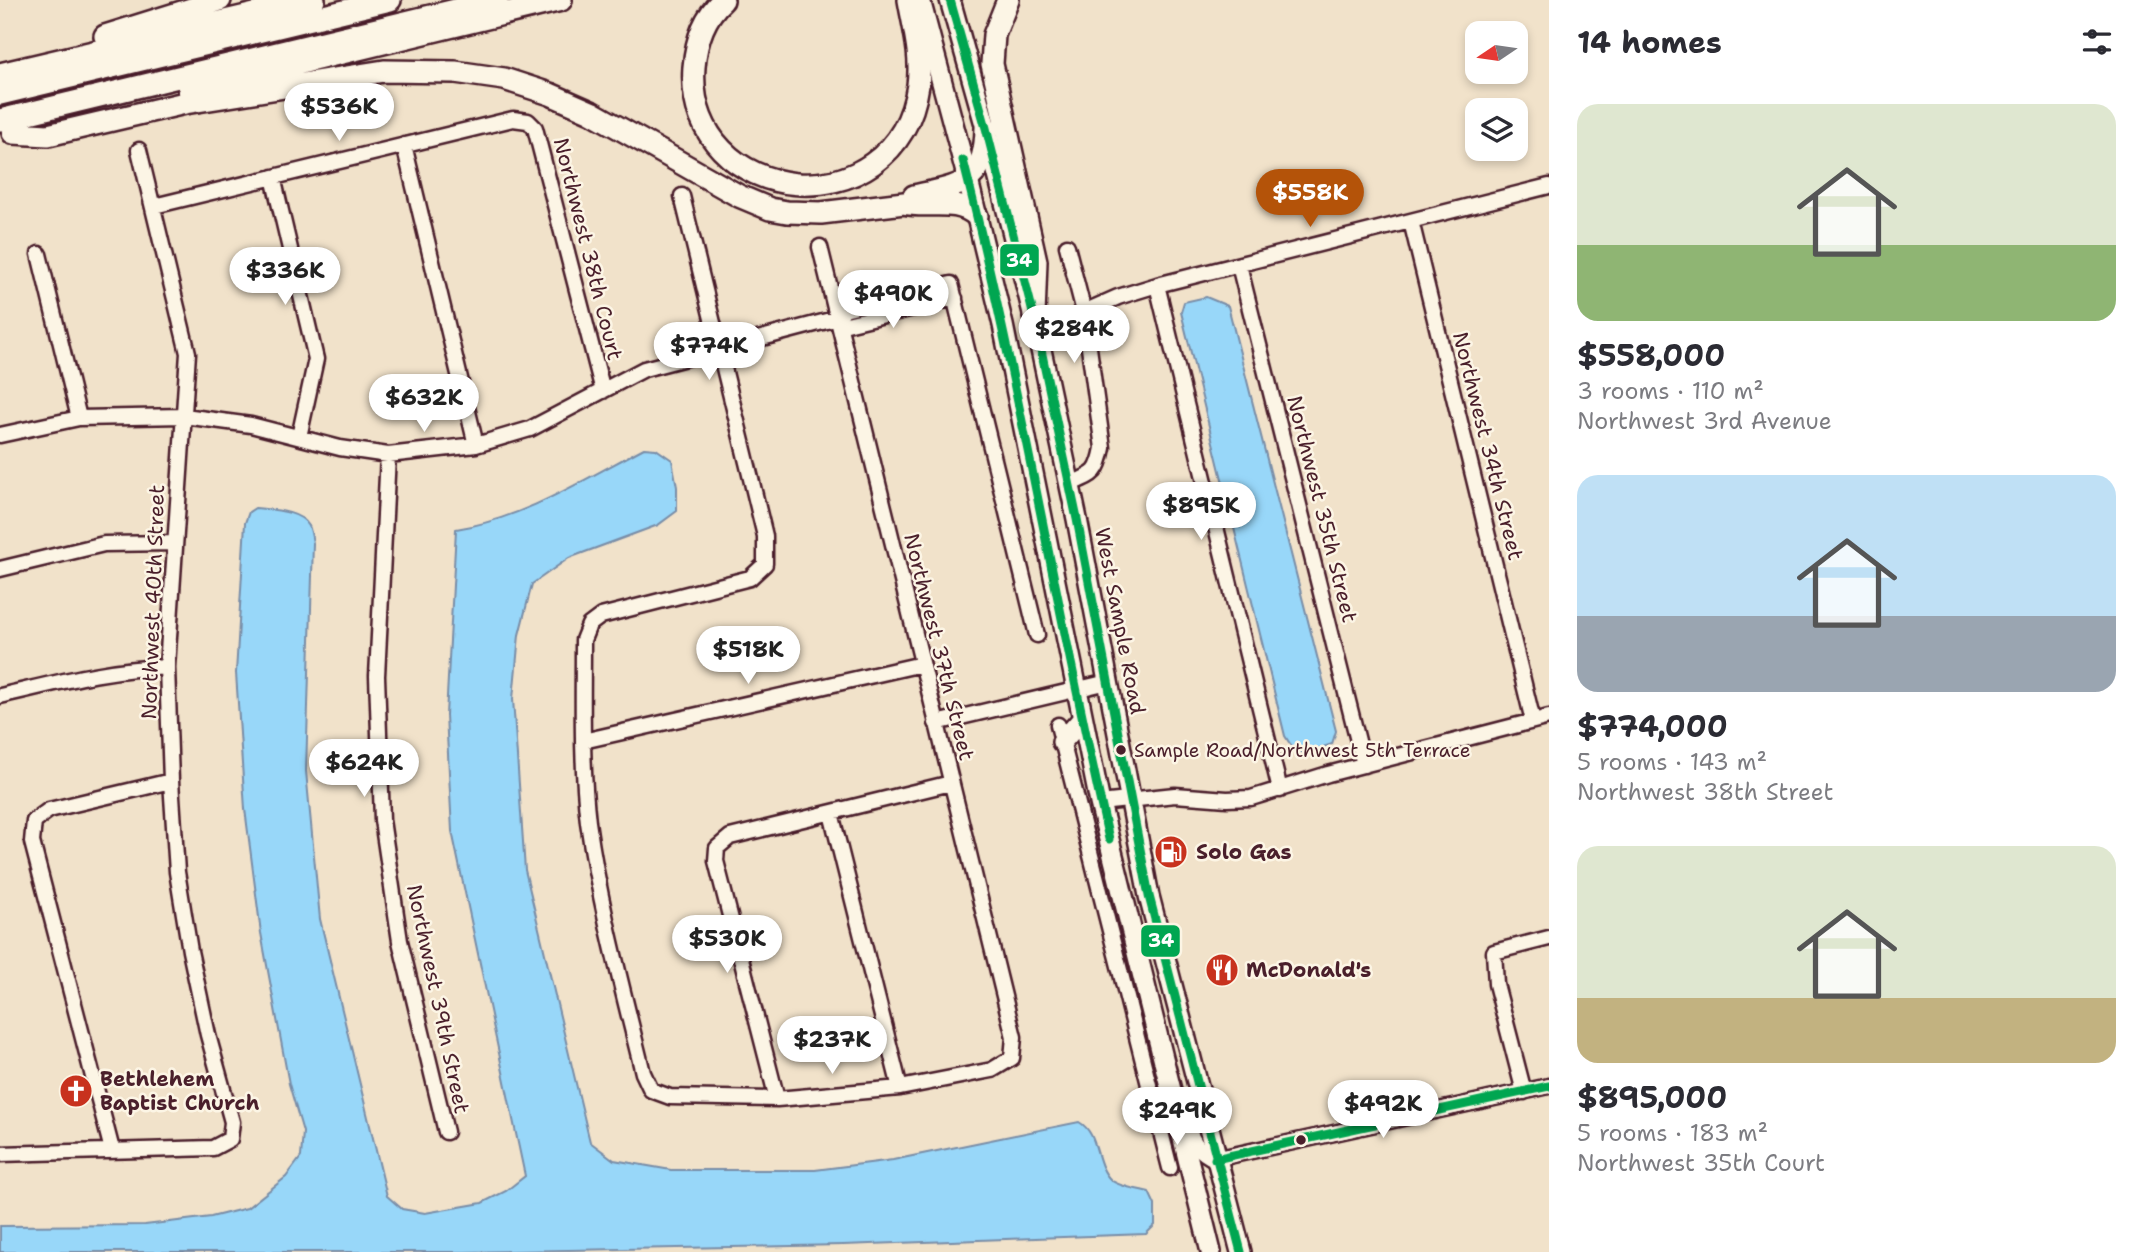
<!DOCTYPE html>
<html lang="en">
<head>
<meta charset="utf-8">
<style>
  :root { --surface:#fff; --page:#f2f2f3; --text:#2b2b33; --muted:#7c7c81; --accent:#b45309 }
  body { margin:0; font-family:"Shantell Sans",sans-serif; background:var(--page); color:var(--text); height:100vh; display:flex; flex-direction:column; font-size:26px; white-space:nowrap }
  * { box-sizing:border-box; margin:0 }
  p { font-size:23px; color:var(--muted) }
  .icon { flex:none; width:38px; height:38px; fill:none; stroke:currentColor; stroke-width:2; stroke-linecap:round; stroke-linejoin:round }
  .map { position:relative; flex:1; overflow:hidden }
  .sheet { display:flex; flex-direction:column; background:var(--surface); width:595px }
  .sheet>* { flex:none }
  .needle { width:46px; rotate:257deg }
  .tools { position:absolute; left:1465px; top:21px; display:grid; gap:14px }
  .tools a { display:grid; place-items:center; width:63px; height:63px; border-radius:14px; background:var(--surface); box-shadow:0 4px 10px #0003; font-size:35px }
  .price { position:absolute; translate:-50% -60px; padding:0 16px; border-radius:24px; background:#fff; color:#222; font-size:23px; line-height:46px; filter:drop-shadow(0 2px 4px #0008) }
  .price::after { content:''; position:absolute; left:50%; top:42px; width:21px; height:16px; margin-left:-10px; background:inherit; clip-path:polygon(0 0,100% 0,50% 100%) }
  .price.current { background:var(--accent); color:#fff }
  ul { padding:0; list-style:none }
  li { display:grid; align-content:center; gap:14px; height:371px; padding:0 28px }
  li span { display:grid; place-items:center; height:217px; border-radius:21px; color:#555 }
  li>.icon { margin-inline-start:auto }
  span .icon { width:126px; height:126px; fill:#fffc; stroke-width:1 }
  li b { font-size:30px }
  h2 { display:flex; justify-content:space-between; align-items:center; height:84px; padding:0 28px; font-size:30px }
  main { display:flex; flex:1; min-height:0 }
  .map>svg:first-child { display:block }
  .water { fill:#98d7f9; stroke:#798da7; stroke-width:2 }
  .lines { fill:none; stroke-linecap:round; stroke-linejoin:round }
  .minor-casing { stroke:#4a1f2b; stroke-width:19 }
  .major-casing { stroke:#4a1f2b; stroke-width:24 }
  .highway-casing { stroke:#4a1f2b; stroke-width:26 }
  .minor { stroke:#fcf5e5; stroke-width:14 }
  .major { stroke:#fcf5e5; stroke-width:19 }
  .highway { stroke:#fcf5e5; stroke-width:21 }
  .bus-1-casing { stroke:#fcf5e5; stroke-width:14 }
  .bus-1 { stroke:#00a651; stroke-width:9 }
  .bus-dot { fill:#4a1f2b; stroke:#fcf5e5; stroke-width:2.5 }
  .labels { text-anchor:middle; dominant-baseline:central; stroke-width:5; stroke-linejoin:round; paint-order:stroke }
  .bus-label { font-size:19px; fill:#4a1f2b; stroke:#fcf5e5; text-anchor:start }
  .street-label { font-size:21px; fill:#4a1f2b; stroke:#fcf5e5 }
  .poi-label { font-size:21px; font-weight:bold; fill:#4a1f2b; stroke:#fcf5e5; text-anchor:start }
  .line-badge { stroke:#fcf5e5; stroke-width:2.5 }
  .badge-label { font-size:19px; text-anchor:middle; font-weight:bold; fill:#fff }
</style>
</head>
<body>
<main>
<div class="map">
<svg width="1549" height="1252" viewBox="0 0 1549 1252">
  <rect width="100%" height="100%" fill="#f1e2ca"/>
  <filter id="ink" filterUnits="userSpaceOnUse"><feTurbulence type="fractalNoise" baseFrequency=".0143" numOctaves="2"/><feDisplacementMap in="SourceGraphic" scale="14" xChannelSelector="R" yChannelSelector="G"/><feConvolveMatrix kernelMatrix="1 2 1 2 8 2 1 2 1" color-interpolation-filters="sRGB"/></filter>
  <g filter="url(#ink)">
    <path class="water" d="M1206,297L1228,306L1336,731L1332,744C1306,752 1300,762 1285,736L1181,312L1184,302Z
      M644,448L656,449L672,460L677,487V511L658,525L569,558L532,584L519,635L513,699L525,870L590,1142L614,1160L671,1170H815L893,1160L1079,1122C1100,1134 1094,1164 1111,1180C1119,1187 1139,1189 1149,1192L1155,1205V1225L1146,1234L843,1245L464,1252H0V1226L145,1225L211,1217L247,1208L286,1177L301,1157L303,1132L289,1084L261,933L245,809L236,673L245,523L249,512L255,508C271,510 300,510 309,526C311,530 312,538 313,543L306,771L320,919L387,1196L402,1209L425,1213L482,1203L506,1191L525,1176L452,831L446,715L456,529C523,519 585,479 644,448Z"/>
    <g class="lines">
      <defs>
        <path id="minor" d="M404,145L476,445
          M273,177L316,359L299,437
          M682,196L765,536V564L750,578L601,616L589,625L583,640C583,701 581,762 588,822C600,907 623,990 643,1073L651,1090L670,1097L777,1099L900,1088L992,1070L1012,1058L1014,1037L820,247
          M154,206L513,119L528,121L535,128L603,391
          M1411,221L1533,721
          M1067,246L1084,312L1103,448C1098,474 1094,474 1070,484
          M39,254L79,418
          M1239,265L1364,765
          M1157,285L1280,790
          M1084,312L1118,297L1157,285L1549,186
          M838,318L847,324L955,298
          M0,435L79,418L184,416L251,425L340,448L388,455L476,445L530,429L644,369L838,318L844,309L951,284L1037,635
          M388,455L377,676L382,820L400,941L446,1132
          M0,569L104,544L175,543
          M0,696C56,683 110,668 167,667
          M936,723L1108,682
          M1058,725L1170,1168
          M583,741L922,664
          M1100,803L1175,795L1227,799L1251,798L1328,774L1549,717
          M831,813L900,1088
          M1524,1092L1496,984L1494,952L1549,938
          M777,1099L716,861L717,848L730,837L951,783
          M1185,1123C1193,1140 1197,1152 1215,1159L1549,1086
          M112,1150L32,842L34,821L49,810L171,781
          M0,1154L213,1148L230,1139L232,1122L208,1035L190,951L177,872L171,781L167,667L188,353L139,150"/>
        <path id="major" d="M920,0L968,180L1003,325L1100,803L1211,1252
          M950,0L986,128L1034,317L1077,519L1149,896L1241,1252
          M1062,742L1082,719"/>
        <path id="highway" d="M723,0C704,17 696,42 694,67C684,208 897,231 918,85C922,55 914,29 909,0
          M1008,0L994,35L992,64L1036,261L1034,317
          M105,36L220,0
          M0,74L314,0
          M189,90L561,0
          M0,94L390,0
          M0,120L497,0
          M13,133L48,135L185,103L384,71L455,72L504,79L550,94L591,112L739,196L770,209L787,212L821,213L904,203C929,209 956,197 977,216
          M914,196C962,185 985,185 986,128"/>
      </defs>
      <use href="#minor" class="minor-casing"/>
      <use href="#major" class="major-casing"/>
      <use href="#highway" class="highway-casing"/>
      <use href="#minor" class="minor"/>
      <use href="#major" class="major"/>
      <use href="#highway" class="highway"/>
      <defs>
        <path id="bus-1" d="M950,0L986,128L1034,317L1077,519L1149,896L1241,1252
          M963,160C1020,385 1057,613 1109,839
          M1215,1159L1549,1086"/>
      </defs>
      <use href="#bus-1" class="bus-1-casing"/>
      <use href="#bus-1" class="bus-1"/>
    </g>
  </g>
  <defs>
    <symbol id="fuel-disc" viewBox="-11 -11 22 22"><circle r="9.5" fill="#c8321e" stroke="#fcf5e5"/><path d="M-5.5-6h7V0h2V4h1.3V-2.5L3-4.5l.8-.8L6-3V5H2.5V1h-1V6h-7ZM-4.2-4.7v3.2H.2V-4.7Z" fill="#fff"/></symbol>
    <symbol id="restaurant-disc" viewBox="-11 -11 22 22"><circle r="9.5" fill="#c8321e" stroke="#fcf5e5"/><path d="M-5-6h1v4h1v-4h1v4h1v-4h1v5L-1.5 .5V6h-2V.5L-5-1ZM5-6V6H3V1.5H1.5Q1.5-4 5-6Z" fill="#fff"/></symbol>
    <symbol id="church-disc" viewBox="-11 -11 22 22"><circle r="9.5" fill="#c8321e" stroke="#fcf5e5"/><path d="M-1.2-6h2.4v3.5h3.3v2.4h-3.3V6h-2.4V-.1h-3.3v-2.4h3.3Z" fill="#fff"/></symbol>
  </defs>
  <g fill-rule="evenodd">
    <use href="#fuel-disc" x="1152" y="833" width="38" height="38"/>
    <use href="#restaurant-disc" x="1203" y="951" width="38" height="38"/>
    <use href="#church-disc" x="57" y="1072" width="38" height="38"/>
  </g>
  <g class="bus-dot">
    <circle cx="1121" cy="750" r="6"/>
    <circle cx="1301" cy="1140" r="6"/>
  </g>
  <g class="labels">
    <g class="bus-label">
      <text x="1134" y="750">Sample Road/Northwest 5th Terrace</text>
    </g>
    <g class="street-label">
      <text transform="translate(588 249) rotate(76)">Northwest 38th Court</text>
      <text transform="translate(1488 446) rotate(76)">Northwest 34th Street</text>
      <text transform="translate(1322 509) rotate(76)">Northwest 35th Street</text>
      <text transform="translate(153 602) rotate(-88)">Northwest 40th Street</text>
      <text transform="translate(1120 621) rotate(79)">West Sample Road</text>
      <text transform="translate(939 647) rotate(76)">Northwest 37th Street</text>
      <text transform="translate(438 999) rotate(78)">Northwest 39th Street</text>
    </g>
    <g class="poi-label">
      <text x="1196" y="852">Solo Gas</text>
      <text x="1246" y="970">McDonald's</text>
      <text x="100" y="1079">Bethlehem<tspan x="100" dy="24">Baptist Church</tspan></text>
    </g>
  </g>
  <g class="line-badge">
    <rect x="999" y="243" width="41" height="34" rx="7" fill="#00a651"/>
    <rect x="1140" y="924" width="41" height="34" rx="7" fill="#00a651"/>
  </g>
  <g class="badge-label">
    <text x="1019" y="267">34</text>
    <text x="1161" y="947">34</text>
  </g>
</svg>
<div class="tools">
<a><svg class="needle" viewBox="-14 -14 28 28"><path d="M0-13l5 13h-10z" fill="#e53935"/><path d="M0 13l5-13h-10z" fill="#7c7c81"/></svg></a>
<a><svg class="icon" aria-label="layers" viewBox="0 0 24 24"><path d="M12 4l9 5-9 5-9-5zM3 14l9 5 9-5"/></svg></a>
</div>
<b class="price" style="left:339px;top:143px">$536K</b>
<b class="price current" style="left:1310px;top:229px">$558K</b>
<b class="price" style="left:285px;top:307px">$336K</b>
<b class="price" style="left:893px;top:330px">$490K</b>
<b class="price" style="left:1074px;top:365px">$284K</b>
<b class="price" style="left:709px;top:382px">$774K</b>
<b class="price" style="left:424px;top:434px">$632K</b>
<b class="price" style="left:1201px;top:542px">$895K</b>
<b class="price" style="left:748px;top:686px">$518K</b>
<b class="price" style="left:364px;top:799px">$624K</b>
<b class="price" style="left:727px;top:975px">$530K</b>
<b class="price" style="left:832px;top:1076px">$237K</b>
<b class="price" style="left:1383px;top:1140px">$492K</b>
<b class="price" style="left:1177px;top:1147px">$249K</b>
</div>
<section class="sheet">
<h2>14 homes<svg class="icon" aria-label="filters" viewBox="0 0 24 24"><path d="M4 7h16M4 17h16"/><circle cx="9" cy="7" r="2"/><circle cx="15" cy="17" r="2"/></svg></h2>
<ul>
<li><span style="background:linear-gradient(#dfe7d0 65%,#8fb573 0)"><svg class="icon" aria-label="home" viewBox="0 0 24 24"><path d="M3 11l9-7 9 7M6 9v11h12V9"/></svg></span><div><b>$558,000</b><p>3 rooms · 110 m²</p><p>Northwest 3rd Avenue</p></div></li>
<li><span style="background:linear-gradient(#bfe0f5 65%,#9aa5b1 0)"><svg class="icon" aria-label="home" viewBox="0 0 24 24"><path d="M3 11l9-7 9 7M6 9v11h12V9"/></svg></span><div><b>$774,000</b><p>5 rooms · 143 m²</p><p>Northwest 38th Street</p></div></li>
<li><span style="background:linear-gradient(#dfe7d0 70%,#c2b280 0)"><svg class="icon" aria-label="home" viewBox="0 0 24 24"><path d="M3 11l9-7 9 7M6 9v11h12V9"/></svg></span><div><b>$895,000</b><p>5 rooms · 183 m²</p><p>Northwest 35th Court</p></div></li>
</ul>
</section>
</main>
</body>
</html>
